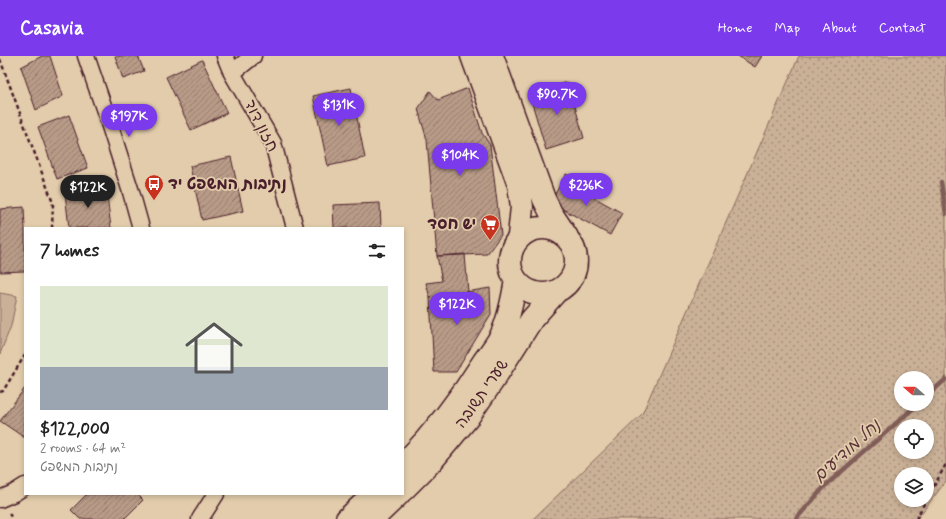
<!DOCTYPE html>
<html lang="en">
<head>
<meta charset="utf-8">
<style>
  :root { --surface:#fff; --page:#f6f6f6; --text:#222; --muted:#767676; --accent:#7c3aed }
  body { margin:0; font-family:Mynerve,"Playpen Sans Hebrew",sans-serif; background:var(--page); color:var(--text); height:100vh; display:flex; flex-direction:column; font-size:15px; white-space:nowrap }
  * { box-sizing:border-box; margin:0 }
  p { font-size:13px; color:var(--muted) }
  .icon { flex:none; width:22px; height:22px; fill:none; stroke:currentColor; stroke-width:2; stroke-linecap:round; stroke-linejoin:round }
  .map { position:relative; flex:1; overflow:hidden }
  .details { position:absolute; left:24px; top:171px; width:380px; height:268px; display:flex; flex-direction:column; background:var(--surface); border-radius:0px; box-shadow:0 2px 6px #0003 }
  .details>* { flex:none }
  .needle { width:26px; rotate:290deg }
  .buttons { position:absolute; left:894px; top:315px; display:grid; gap:8px }
  .buttons a { display:grid; place-items:center; width:40px; height:40px; border-radius:50%; background:var(--surface); box-shadow:0 2px 6px #0003; font-size:20px }
  .price { position:absolute; translate:-50% -34px; padding:0 9px; border-radius:14px; background:var(--accent); color:#fff; font-size:13px; line-height:26px; filter:drop-shadow(0 1px 2px #0008) }
  .price::after { content:''; position:absolute; left:50%; top:24px; width:12px; height:9px; margin-left:-6px; background:inherit; clip-path:polygon(0 0,100% 0,50% 100%) }
  .price.selected { background:#222; color:#fff }
  ul { padding:0; list-style:none }
  li { display:grid; align-content:center; gap:8px; height:212px; padding:0 16px }
  li span { display:grid; place-items:center; height:124px; border-radius:0px; color:#555 }
  li>.icon { margin-inline-start:auto }
  span .icon { width:72px; height:72px; fill:#fffc; stroke-width:1 }
  li b { font-size:17px }
  h2 { display:flex; justify-content:space-between; align-items:center; height:48px; padding:0 16px; font-size:17px }
  header { display:flex; align-items:center; gap:24px; box-sizing:border-box; height:56px; padding:0 20px; background:var(--accent); color:#fff }
  header strong { font-size:19px }
  nav { display:flex; gap:22px; margin-inline-start:auto; font-size:14px }
  .map>svg:first-child { display:block }
  .grass { fill:url(#grass-dots); stroke:#8a6860; fill-rule:evenodd }
  .green { fill:#c9b096; stroke:#8a6860 }
  .lines { fill:none; stroke-linecap:round; stroke-linejoin:round }
  .stream { stroke:#815d59; stroke-width:4.5 }
  .building { fill:url(#building-hatch); stroke:#4a1f2b }
  .street-casing { stroke:#4a1f2b; stroke-width:19 }
  .secondary-casing { stroke:#4a1f2b; stroke-width:25 }
  .path { stroke:#4a1f2b; stroke-width:2.5; stroke-dasharray:4 3; stroke-linecap:butt }
  .street { stroke:#e2ccab; stroke-width:16 }
  .secondary { stroke:#e2ccab; stroke-width:22 }
  .labels { text-anchor:middle; dominant-baseline:central; stroke-width:3.5; stroke-linejoin:round; paint-order:stroke }
  .street-label { font-size:16px; fill:#4a1f2b; stroke:#e2ccab }
  .poi-label { font-size:16px; font-weight:bold; fill:#4a1f2b; stroke:#e2ccab; text-anchor:start }
  .water-label { font-size:17px; font-style:italic; fill:#5c343a; stroke:#e2ccab }
</style>
</head>
<body>
<header>
<strong>Casavia</strong>
<nav><a>Home</a><a>Map</a><a>About</a><a>Contact</a></nav>
</header>
<div class="map">
<svg width="946" height="463" viewBox="0 0 946 463">
  <defs>
    <pattern id="grass-dots" width="8" height="8" patternUnits="userSpaceOnUse"><rect width="8" height="8" fill="#c9b096"/><path d="M2 2h.1M6 6h.1" fill="none" stroke="#a58f7b" stroke-width="1.8" stroke-linecap="round"/></pattern>
    <pattern id="building-hatch" width="6" height="6" patternUnits="userSpaceOnUse"><rect width="6" height="6" fill="#b89b87"/><path d="M-1 1l2-2M0 6l6-6M5 7l2-2" fill="none" stroke="#987e6f"/></pattern>
  </defs>
  <rect width="100%" height="100%" fill="#e2ccab"/>
  <filter id="ink" filterUnits="userSpaceOnUse"><feTurbulence type="fractalNoise" baseFrequency=".025" numOctaves="2"/><feDisplacementMap in="SourceGraphic" scale="8" xChannelSelector="R" yChannelSelector="G"/><feConvolveMatrix kernelMatrix="1 2 1 2 8 2 1 2 1" color-interpolation-filters="sRGB"/></filter>
  <g filter="url(#ink)">
    <path class="grass" d="M799,0H946V425L917,463H533L642,358ZM901,322H927V348H901ZM901,370H927V396H901ZM901,418H927V444H901Z"/>
    <path class="green" d="M0,237L17,240L11,270L0,298Z"/>
    <g class="lines">
      <path class="stream" d="M941,126L946,158
        M927,340L946,323
        M796,463L825,430L918,348"/>
    </g>
    <path class="building" d="M42,0H50L63,40L36,54L21,11Z
      M115,0H138L144,15L123,23Z
      M738,0H762L755,11Z
      M202,4L227,57L191,74L166,21Z
      M568,26L584,82L546,94L529,37Z
      M351,32L365,102L328,110L313,40Z
      M468,32L482,77L490,89L501,179L487,198L437,200L427,84L418,53L430,35L438,44Z
      M69,59L88,112L57,123L38,71Z
      M231,101L243,155L202,164L190,110Z
      M566,118L574,122L572,129L622,157L610,179L557,150L554,140Z
      M106,131L111,172H69L65,137Z
      M380,147L381,172H334L333,149Z
      M24,151L25,172V215L0,216V153Z
      M465,198L468,236L430,242L426,227L442,225L437,200Z
      M490,232L491,258L456,316H434L430,242Z
      M25,332V382L0,365Z
      M87,438H137L143,444L124,463H80L71,454Z"/>
    <g class="lines">
      <defs>
        <path id="street" d="M86,0L108,64L131,136L141,172
          M225,0L232,17L273,87L295,172
          M232,17L253,0
          M0,443L14,437L25,430
          M200,463L216,438"/>
        <path id="secondary" d="M472,0L519,129L522,151L519,180
          M492,0L544,143L551,157L567,181
          M510 205a33 33 0 1 1 66 0a33 33 0 1 1-66 0Z
          M403,409C434,377 461,342 484,305C490,297 496,289 501,280C509,263 513,242 516,224
          M403,434L431,406L466,364L492,326L532,263L556,236
          M347,463L374,438
          M373,463L399,438"/>
      </defs>
      <use href="#street" class="street-casing"/>
      <use href="#secondary" class="secondary-casing"/>
      <path class="path" d="M0,3L53,147L52,172
        M0,336L3,335L25,299
        M927,443L946,408
        M9,457L12,463
        M916,463L926,444"/>
      <use href="#street" class="street"/>
      <use href="#secondary" class="secondary"/>
    </g>
  </g>
  <defs>
    <symbol id="bus-pin" viewBox="-11 -11 22 30"><path d="M0 17L-7.5 6A9.5 9.5 0 1 1 7.5 6Z" fill="#c8321e" stroke="#e2ccab"/><path d="M-5-6H5V4H4V6H2V4H-2V6H-4V4H-5ZM-3.5-4V0h7V-4ZM-3.5 1.2v1.5H-2V1.2ZM2 1.2v1.5H3.5V1.2Z" fill="#fff"/></symbol>
    <symbol id="supermarket-pin" viewBox="-11 -11 22 30"><path d="M0 17L-7.5 6A9.5 9.5 0 1 1 7.5 6Z" fill="#c8321e" stroke="#e2ccab"/><path d="M-6-5.5h2.5l.6 2H6L4.5 2H-2.5L-4.4-4H-6ZM-1.5 3.2a1.3 1.3 0 1 0 .1 0ZM3 3.2a1.3 1.3 0 1 0 .1 0Z" fill="#fff"/></symbol>
  </defs>
  <g fill-rule="evenodd">
    <use href="#bus-pin" x="143" y="117" width="22" height="30"/>
    <use href="#supermarket-pin" x="479" y="157" width="22" height="30"/>
  </g>
  <g class="labels">
    <g class="street-label">
      <text transform="translate(261 70) rotate(63)">חזון דוד</text>
      <text transform="translate(482 338) rotate(-55)">שערי תשובה</text>
    </g>
    <g class="poi-label">
      <text x="168" y="128">נתיבות המשפט יד</text>
      <text x="476" y="168" text-anchor="end">יש חסד</text>
    </g>
    <g class="water-label">
      <text transform="translate(847 395) rotate(-42)">נחל מודיעים</text>
    </g>
  </g>
</svg>
<div class="buttons">
<a><svg class="needle" viewBox="-14 -14 28 28"><path d="M0-13l5 13h-10z" fill="#e53935"/><path d="M0 13l5-13h-10z" fill="#767676"/></svg></a>
<a><svg class="icon" aria-label="locate" viewBox="0 0 24 24"><circle cx="12" cy="12" r="6"/><path d="M12 2v4M12 18v4M2 12h4M18 12h4"/></svg></a>
<a><svg class="icon" aria-label="layers" viewBox="0 0 24 24"><path d="M12 4l9 5-9 5-9-5zM3 14l9 5 9-5"/></svg></a>
</div>
<b class="price" style="left:557px;top:60px">$90.7K</b>
<b class="price" style="left:339px;top:71px">$131K</b>
<b class="price" style="left:129px;top:82px">$197K</b>
<b class="price" style="left:460px;top:121px">$104K</b>
<b class="price" style="left:586px;top:151px">$236K</b>
<b class="price selected" style="left:88px;top:153px">$122K</b>
<b class="price" style="left:457px;top:270px">$122K</b>
<section class="details">
<h2>7 homes<svg class="icon" aria-label="filters" viewBox="0 0 24 24"><path d="M4 7h16M4 17h16"/><circle cx="9" cy="7" r="2"/><circle cx="15" cy="17" r="2"/></svg></h2>
<ul>
<li><span style="background:linear-gradient(#dfe7d0 65%,#9aa5b1 0)"><svg class="icon" aria-label="home" viewBox="0 0 24 24"><path d="M3 11l9-7 9 7M6 9v11h12V9"/></svg></span><div><b>$122,000</b><p>2 rooms · 64 m²</p><p>נתיבות המשפט</p></div></li>
</ul>
</section>
</div>
</body>
</html>
